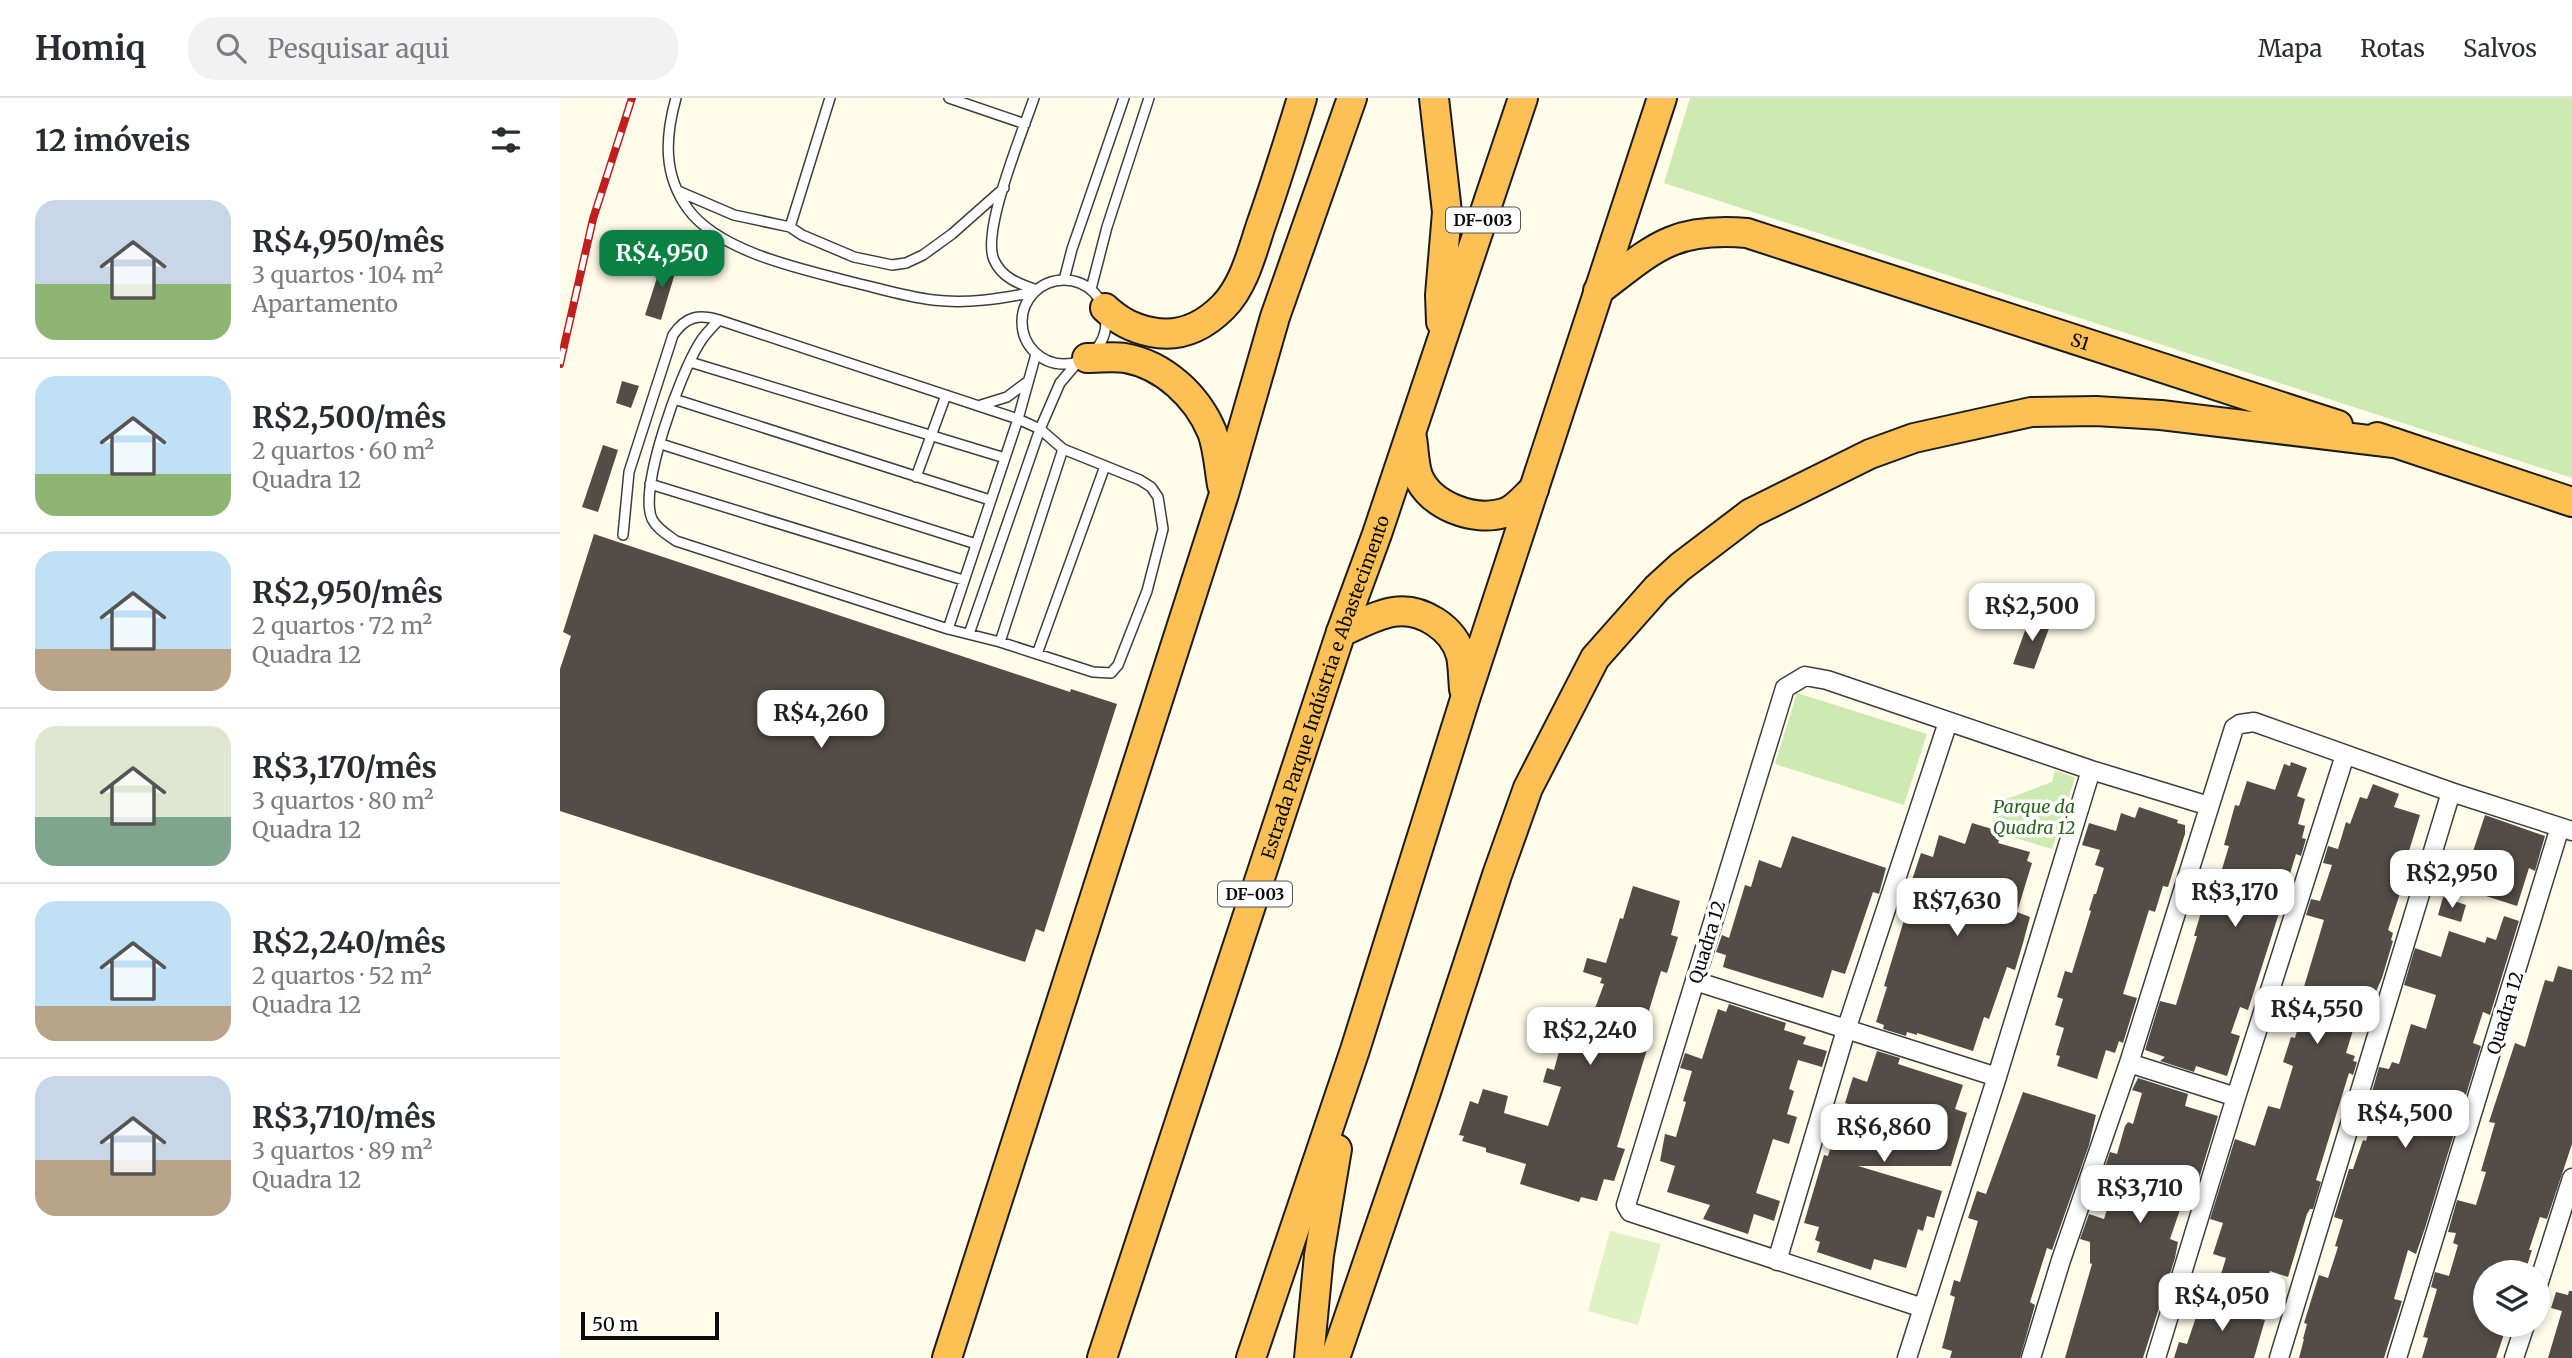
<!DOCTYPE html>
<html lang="pt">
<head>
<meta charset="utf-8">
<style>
  :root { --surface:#fff; --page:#f2f2f3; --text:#2b2b33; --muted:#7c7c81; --line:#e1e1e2; --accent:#0b8043 }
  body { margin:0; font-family:Merriweather,serif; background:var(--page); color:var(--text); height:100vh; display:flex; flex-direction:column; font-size:26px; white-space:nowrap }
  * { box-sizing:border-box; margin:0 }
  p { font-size:23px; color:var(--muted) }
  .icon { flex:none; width:38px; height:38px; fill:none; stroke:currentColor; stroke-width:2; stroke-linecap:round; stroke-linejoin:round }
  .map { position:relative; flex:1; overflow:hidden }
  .details { display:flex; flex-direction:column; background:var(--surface); width:560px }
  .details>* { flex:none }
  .buttons { position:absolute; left:1913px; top:1162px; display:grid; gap:14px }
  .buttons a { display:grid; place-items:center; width:77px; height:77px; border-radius:50%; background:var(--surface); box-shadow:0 4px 10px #0003; font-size:35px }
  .scale { position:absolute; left:21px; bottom:18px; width:138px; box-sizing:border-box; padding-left:7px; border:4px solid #0b0b0b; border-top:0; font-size:19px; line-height:24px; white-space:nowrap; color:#0b0b0b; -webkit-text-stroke:5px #fff; paint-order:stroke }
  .price { position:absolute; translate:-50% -60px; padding:0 16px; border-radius:14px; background:#fff; color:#222; font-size:23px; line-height:46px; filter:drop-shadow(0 2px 4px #0008) }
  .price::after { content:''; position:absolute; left:50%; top:42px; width:21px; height:16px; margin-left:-10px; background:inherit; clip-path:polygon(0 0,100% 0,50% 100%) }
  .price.on { background:var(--accent); color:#fff }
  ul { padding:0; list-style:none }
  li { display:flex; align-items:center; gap:21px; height:175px; padding:0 35px }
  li+li { border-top:2px solid var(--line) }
  li span { display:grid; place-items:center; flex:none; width:196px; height:140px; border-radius:21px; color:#555 }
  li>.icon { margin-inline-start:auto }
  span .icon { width:84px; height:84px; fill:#fffc; stroke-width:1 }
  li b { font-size:30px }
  h2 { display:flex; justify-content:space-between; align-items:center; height:84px; padding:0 35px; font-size:30px }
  header { display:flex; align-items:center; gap:42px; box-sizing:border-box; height:98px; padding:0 35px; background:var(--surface); border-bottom:2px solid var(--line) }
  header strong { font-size:33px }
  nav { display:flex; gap:38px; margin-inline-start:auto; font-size:24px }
  .search { width:490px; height:63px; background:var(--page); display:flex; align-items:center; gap:18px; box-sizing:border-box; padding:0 24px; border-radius:28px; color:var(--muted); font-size:26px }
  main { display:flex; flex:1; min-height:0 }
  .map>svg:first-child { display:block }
  .green { fill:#cdeab2 }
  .pitch { fill:#e0f1c5 }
  .building { fill:#544d47 }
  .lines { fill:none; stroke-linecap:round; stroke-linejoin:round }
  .service-casing { stroke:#3e3e3e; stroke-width:12 }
  .minor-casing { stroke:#3e3e3e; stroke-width:21 }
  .trunk-casing { stroke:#1c1c1c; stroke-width:32 }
  .service { stroke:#fff; stroke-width:9 }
  .minor { stroke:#fff; stroke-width:18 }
  .trunk { stroke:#fcc054; stroke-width:28 }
  .rail-casing { stroke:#c01f1f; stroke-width:8 }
  .rail { stroke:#fff; stroke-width:5; stroke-dasharray:16; stroke-linecap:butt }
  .labels { text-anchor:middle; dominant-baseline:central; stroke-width:7; stroke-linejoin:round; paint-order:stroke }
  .shield { fill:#fff; stroke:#545454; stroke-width:2 }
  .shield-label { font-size:16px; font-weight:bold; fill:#0b0b0b }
  .street-label { font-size:18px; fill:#0b0b0b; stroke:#fff }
  .park-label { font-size:18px; font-style:italic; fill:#26651a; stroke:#fff }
</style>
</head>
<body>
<header>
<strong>Homiq</strong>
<div class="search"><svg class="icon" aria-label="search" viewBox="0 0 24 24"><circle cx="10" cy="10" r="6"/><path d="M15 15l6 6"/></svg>Pesquisar aqui</div>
<nav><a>Mapa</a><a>Rotas</a><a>Salvos</a></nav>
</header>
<main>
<section class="details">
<h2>12 imóveis<svg class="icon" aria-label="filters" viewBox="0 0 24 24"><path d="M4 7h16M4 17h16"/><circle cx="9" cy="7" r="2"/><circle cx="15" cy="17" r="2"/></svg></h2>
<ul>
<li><span style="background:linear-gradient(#c9d6e8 60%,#8fb573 0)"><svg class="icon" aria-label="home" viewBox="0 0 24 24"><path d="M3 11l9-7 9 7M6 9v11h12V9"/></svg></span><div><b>R$4,950/mês</b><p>3 quartos · 104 m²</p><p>Apartamento</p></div></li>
<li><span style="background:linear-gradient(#bfe0f5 70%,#8fb573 0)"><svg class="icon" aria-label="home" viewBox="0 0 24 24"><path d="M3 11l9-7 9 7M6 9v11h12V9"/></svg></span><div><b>R$2,500/mês</b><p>2 quartos · 60 m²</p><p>Quadra 12</p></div></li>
<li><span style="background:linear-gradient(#bfe0f5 70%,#b9a48a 0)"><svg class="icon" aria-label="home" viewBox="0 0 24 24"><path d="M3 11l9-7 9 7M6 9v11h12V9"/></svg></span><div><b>R$2,950/mês</b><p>2 quartos · 72 m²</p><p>Quadra 12</p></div></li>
<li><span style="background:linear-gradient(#dfe7d0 65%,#7fa58c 0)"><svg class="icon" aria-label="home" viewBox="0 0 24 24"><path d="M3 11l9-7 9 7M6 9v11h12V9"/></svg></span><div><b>R$3,170/mês</b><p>3 quartos · 80 m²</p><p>Quadra 12</p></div></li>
<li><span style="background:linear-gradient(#bfe0f5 75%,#b9a48a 0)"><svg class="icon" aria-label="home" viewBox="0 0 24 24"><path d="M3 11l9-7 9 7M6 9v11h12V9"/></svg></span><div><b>R$2,240/mês</b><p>2 quartos · 52 m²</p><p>Quadra 12</p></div></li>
<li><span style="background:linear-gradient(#c9d6e8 60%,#b9a48a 0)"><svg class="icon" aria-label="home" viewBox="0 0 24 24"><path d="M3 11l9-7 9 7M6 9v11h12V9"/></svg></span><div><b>R$3,710/mês</b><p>3 quartos · 89 m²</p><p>Quadra 12</p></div></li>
</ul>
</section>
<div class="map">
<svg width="2012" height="1260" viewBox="0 0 2012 1260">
  <rect width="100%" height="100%" fill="#fffcea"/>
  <path class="green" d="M1130,0H2012V380L1104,85Z
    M1237,595L1367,636L1344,707L1215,666Z
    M1495,672L1515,680L1492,751L1432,733L1441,703L1492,684Z"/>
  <path class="pitch" d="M1050,1133L1101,1146L1078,1227L1028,1213Z"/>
  <path class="building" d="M103,161L118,165L101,222L85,217Z
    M62,283L79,288L71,310L56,305Z
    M43,347L58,352L38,414L22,409Z
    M34,436L510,594L511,591L557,606L484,834L476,831L465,864L0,713V571L11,538L3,534Z
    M1470,519L1491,525L1474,571L1453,566Z
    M1731,664L1747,670L1737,698L1745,701L1738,726L1745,728L1742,740L1746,741L1741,758L1736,756L1725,792L1730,794L1724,810L1721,809L1688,912L1680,909L1671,935L1680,938L1667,978L1636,968L1634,974L1600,963L1605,959L1585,952L1600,903L1616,907L1637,838H1634L1642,811L1656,815L1669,773L1662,771L1669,748L1664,747L1675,707L1679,708L1687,683L1715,692L1724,666L1730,668Z
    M1813,686L1839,696L1834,709L1860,717L1842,776L1841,778L1845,780L1828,832L1833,835L1831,842L1833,843L1822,880L1814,898L1805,896L1798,916L1786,955L1795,958L1793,963L1797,964L1793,977L1789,975L1756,1082L1761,1084L1753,1111H1750L1747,1116L1728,1179L1710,1173L1705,1189L1661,1176L1666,1160L1653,1156L1663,1125L1650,1121L1675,1041L1695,1048L1708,1008L1720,1011L1733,968L1723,964L1731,939L1735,940L1745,904L1740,902L1764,822L1746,817L1751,801L1760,803L1772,767L1763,765L1768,748L1778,751L1786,724L1790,726L1800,699L1807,701Z
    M1579,709L1618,722L1617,725L1625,727V736L1608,789L1603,788L1595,814L1589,812L1563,896L1577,900L1563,945L1559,943L1555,955L1546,952L1537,981L1497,968L1500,958L1496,957L1504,930L1495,927L1503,901L1497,899L1505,873L1512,875L1531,813L1529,812L1534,796H1536L1544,770L1535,767L1540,752L1522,747L1529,725L1556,733L1561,715L1575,720Z
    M1925,717L1985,738L1975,773L1969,770L1957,808L1901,790Z
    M1412,725L1442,734L1438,745L1470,754L1467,763L1472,765L1457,814L1470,819L1463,845L1455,872L1447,869L1429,921L1424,919L1413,953L1357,935V937L1347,934L1346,938L1323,931L1324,927L1316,924L1327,889L1324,888L1348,809L1342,807L1340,804L1348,781L1352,782L1361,755L1373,759L1379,737L1405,746Z
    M1232,738L1326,770L1319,796L1313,794L1285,876L1272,872L1263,900L1163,869L1166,857L1156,854L1162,837L1169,840L1185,787L1191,789L1199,762L1221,770Z
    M1073,788L1120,803L1111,837L1118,839L1107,875L1101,873L1080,942L1089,945L1057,1049L1065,1051L1054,1083L1044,1081L1037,1103L1021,1099L1019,1104L960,1086L966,1066L926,1054V1050L902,1043L904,1038L899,1037L910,1003L918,1006L923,991L948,998L944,1015L988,1028L1001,989L983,984L987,970L994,972L1001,946L1012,949L1024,910L1034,913L1044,886L1040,885L1042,880L1023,874L1027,860L1046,865L1060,820L1063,821Z
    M1883,799L1906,807L1901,824L1878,817Z
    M1944,818L1959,823L1930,917L1923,914L1913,945L1921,948L1865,1130L1856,1156L1848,1152L1834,1201L1842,1203L1824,1260H1739L1744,1241H1743L1747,1226L1744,1225L1759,1177L1768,1180L1778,1149L1775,1148L1783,1122L1774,1119L1789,1071H1793L1803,1042L1806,1043L1815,1011L1808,1008L1819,969L1829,971L1832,964L1839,966L1851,926L1866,931L1876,897L1844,887L1855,850L1881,859L1889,833L1925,845L1927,839L1936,842Z
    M1998,868L2012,872V1046L1987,1121L1980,1119L1969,1152H1972L1965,1174H1925V1227H1947L1936,1260H1862L1868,1240L1863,1239L1877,1191L1871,1189L1875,1174L1889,1178L1898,1147L1893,1145L1896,1135L1888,1134L1897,1102L1916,1107L1926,1074L1921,1073L1935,1025L1929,1024L1955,945L1965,949L1985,882L1993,884Z
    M1169,906L1226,925L1224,932L1246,939L1243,946L1267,953L1262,969L1238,962L1229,991L1234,993L1227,1016L1237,1019L1229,1046L1213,1041L1196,1095L1220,1103L1214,1123L1194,1116L1188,1136L1143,1121L1150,1107L1107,1094L1115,1068L1100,1063L1105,1036L1116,1039L1126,1004L1123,1003L1132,973L1120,970L1125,955L1142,961L1158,911L1166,914Z
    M1317,953L1340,960L1338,966L1403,987L1395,1011L1407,1015L1391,1068H1298L1382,1093L1374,1120L1367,1118L1363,1133L1358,1131L1346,1170L1314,1161L1311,1172L1257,1154L1260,1144L1255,1142L1259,1129L1244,1125L1264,1057L1268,1058L1276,1032L1280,1033L1288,1006L1285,1005L1293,979L1307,984Z
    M1578,980L1628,996L1625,1008L1658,1018L1634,1097H1625L1610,1141L1618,1144L1615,1160L1583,1260H1505L1532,1166L1530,1165V1144L1520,1141L1529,1116L1544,1121L1549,1105L1554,1106L1564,1074L1545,1069L1550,1054L1557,1056L1565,1028L1568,1024L1573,1026L1582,995L1572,992Z
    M1463,994L1536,1017L1529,1047L1492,1152L1487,1150L1470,1204L1475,1207L1460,1260H1390L1392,1253L1382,1250L1395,1199L1390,1197L1394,1182L1400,1184L1418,1123L1408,1120L1417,1093L1426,1096Z
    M2009,1193H2012V1260H1988L2002,1213L1991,1210L1996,1194L2008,1197Z
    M1643,1198L1701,1217L1700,1221L1705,1222L1694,1260H1614L1619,1244L1627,1246Z"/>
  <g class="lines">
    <defs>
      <path id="service" d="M116,0C105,39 103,77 128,111C160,155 246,172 296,185C321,191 347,199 373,202C407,206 440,201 474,194
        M389,0L465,26
        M474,0C463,33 421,133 434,162C442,180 459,186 477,192
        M118,93L174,117L230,129L242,137L294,159L332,167L346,165L363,157L392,136L444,90
        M230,129L270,0
        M462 224a42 42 0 1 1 84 0a42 42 0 1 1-84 0Z
        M504,182L512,151L564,0
        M531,191L547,129L589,0
        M130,264L445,360
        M114,301L430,402
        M421,307L447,299L467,284
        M101,346L416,446
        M356,379L386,297
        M90,386L403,482
        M63,437L69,374L113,237C126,218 139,216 159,222L458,321L480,331L503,351L580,382L591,389L598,399L603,431L587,493L558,567L551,575L533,574L440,544L388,531L116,443C108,437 97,431 92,421C78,391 120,276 139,246C144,237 152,229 159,222
        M388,531L458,321L476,256
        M409,536L480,331L500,285L517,265
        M440,544L503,351
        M477,556L545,368"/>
      <path id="minor" d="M1135,883L1437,979
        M1569,965L1676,999
        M1217,1163L1286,932L1388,624
        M1978,1187L2012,1080
        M1363,1210L1070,1114L1066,1107L1225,590L1245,578L1267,582L1531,672L1649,708
        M1347,1260L1435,985L1531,672
        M1471,1260L1501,1162L1569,965L1674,630L1680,626L1694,624L1891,694L2012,733
        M1596,1260L1676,999L1785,657
        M1719,1260C1778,1072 1832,882 1891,694
        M1837,1260L2000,729
        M1954,1260L1965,1227"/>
      <g id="trunk">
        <path d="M874,0L887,114L880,197L881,224"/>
        <path id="s1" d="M1038,193C1094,150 1113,129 1187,135L1778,327"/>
        <path d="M545,210C559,223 572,230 591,234C619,240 643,229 663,209C684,188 692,154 701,127C716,85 729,42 742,0"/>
        <path d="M527,260C540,260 553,258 565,260C604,267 637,298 652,334C658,350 659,370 662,387"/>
        <path d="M1817,339L2012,404"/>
        <path d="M852,340C854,352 854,367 858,378C870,408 914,424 944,415C955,412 965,399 974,391"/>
        <path d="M781,534C798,527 815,517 833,514C861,509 894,530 901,558C903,568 903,580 904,591"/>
        <path d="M387,1260L664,396L715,219L792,0"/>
        <path id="s2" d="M542,1260L781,534L817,436L963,0"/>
        <path d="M691,1260L795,952L905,601L1102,0"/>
        <path d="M749,1260L759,1157L777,1051"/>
        <path d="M775,1260L866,994L937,777L968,690L1035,560L1097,490L1120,469L1191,415L1310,356L1354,340L1471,314L1536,313L1601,317L1834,345"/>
      </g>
    </defs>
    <use href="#service" class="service-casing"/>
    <use href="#minor" class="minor-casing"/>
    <use href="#trunk" class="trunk-casing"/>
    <use href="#service" class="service"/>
    <use href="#minor" class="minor"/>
    <use href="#trunk" class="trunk"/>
    <defs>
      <path id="rail" d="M0,266L33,121L72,0"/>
    </defs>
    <use href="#rail" class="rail-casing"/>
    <use href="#rail" class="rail"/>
  </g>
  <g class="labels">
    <g class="shield">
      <rect x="886" y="109.5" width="74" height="25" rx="5"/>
      <rect x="658" y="783.5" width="74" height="25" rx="5"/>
    </g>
    <g class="shield-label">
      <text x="923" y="122">DF-003</text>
      <text x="695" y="796">DF-003</text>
    </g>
    <g class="street-label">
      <text stroke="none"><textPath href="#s1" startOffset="516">S1</textPath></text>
      <text stroke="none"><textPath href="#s2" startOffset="707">Estrada Parque Indústria e Abastecimento</textPath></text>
      <text transform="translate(1147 844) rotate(-73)">Quadra 12</text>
      <text transform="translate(1945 915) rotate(-73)">Quadra 12</text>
    </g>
    <g class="park-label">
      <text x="1474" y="708">Parque da<tspan x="1474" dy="21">Quadra 12</tspan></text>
    </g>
  </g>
</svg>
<div class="buttons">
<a><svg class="icon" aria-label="layers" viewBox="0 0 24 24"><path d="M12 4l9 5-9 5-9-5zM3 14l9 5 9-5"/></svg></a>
</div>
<div class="scale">50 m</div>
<b class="price on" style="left:102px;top:192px">R$4,950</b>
<b class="price" style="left:1472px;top:545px">R$2,500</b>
<b class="price" style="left:261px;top:652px">R$4,260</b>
<b class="price" style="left:1892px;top:812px">R$2,950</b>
<b class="price" style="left:1675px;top:831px">R$3,170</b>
<b class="price" style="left:1397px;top:840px">R$7,630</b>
<b class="price" style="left:1757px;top:948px">R$4,550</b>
<b class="price" style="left:1030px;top:969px">R$2,240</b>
<b class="price" style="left:1845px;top:1052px">R$4,500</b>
<b class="price" style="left:1324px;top:1066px">R$6,860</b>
<b class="price" style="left:1580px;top:1127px">R$3,710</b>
<b class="price" style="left:1662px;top:1235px">R$4,050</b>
</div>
</main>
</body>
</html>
